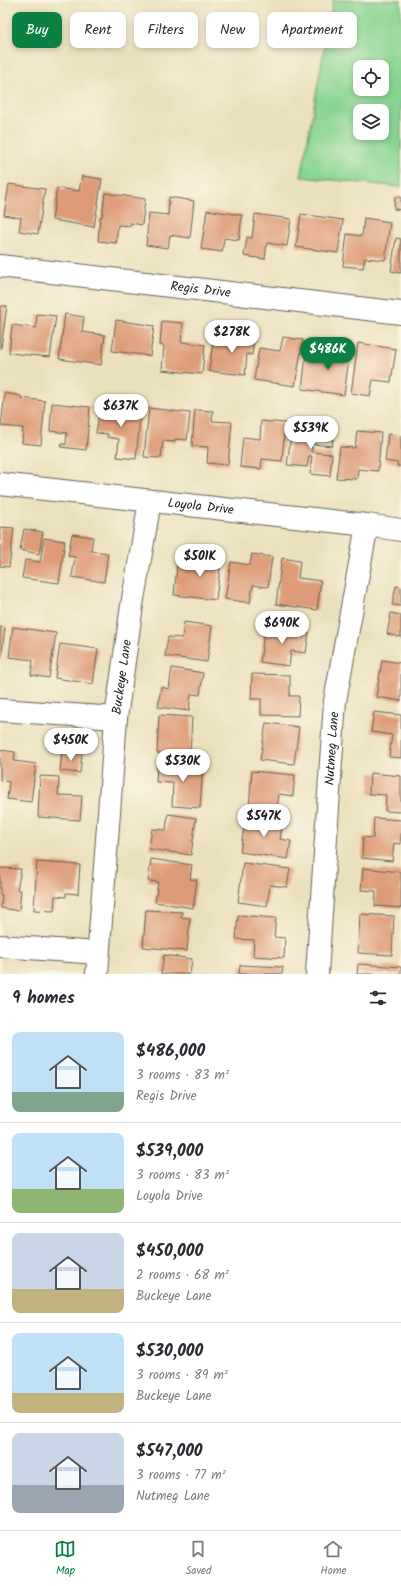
<!DOCTYPE html>
<html lang="en">
<head>
<meta charset="utf-8">
<style>
  :root { --surface:#fff; --page:#f2f2f3; --text:#2b2b33; --muted:#7c7c81; --line:#e1e1e2; --accent:#0b8043 }
  body { margin:0; font-family:Kalam,sans-serif; background:var(--page); color:var(--text); height:100vh; display:flex; flex-direction:column; font-size:15px; white-space:nowrap }
  * { box-sizing:border-box; margin:0 }
  p { font-size:13px; color:var(--muted) }
  .icon { flex:none; width:22px; height:22px; fill:none; stroke:currentColor; stroke-width:2; stroke-linecap:round; stroke-linejoin:round }
  .map { position:relative; height:974px; overflow:hidden }
  .side { display:flex; flex-direction:column; background:var(--surface); flex:1 }
  .side>* { flex:none }
  .banner { position:absolute; left:12px; top:12px; width:377px; height:36px; display:flex; gap:8px }
  .fabs { position:absolute; left:353px; top:60px; display:grid; gap:8px }
  .fabs a { display:grid; place-items:center; width:36px; height:36px; border-radius:8px; background:var(--surface); box-shadow:0 2px 6px #0003; font-size:20px }
  .price { position:absolute; translate:-50% -34px; padding:0 9px; border-radius:14px; background:#fff; color:#222; font-size:13px; line-height:26px; filter:drop-shadow(0 1px 2px #0008) }
  .price::after { content:''; position:absolute; left:50%; top:24px; width:12px; height:9px; margin-left:-6px; background:inherit; clip-path:polygon(0 0,100% 0,50% 100%) }
  .price.on { background:var(--accent); color:#fff }
  ul { padding:0; list-style:none }
  li { display:flex; align-items:center; gap:12px; height:100px; padding:0 12px }
  li+li { border-top:1px solid var(--line) }
  li span { display:grid; place-items:center; flex:none; width:112px; height:80px; border-radius:8px; color:#555 }
  li>.icon { margin-inline-start:auto }
  span .icon { width:48px; height:48px; fill:#fffc; stroke-width:1 }
  li b { font-size:17px }
  h2 { display:flex; justify-content:space-between; align-items:center; height:48px; padding:0 12px; font-size:17px }
  .tag { padding:0 14px; border-radius:8px; background:var(--surface); box-shadow:0 2px 6px #0003; font-size:14px; line-height:36px }
  .tag.on { background:var(--accent); color:#fff }
  .menu { display:flex; justify-content:space-around; align-items:center; height:56px; border-top:1px solid var(--line); background:var(--surface); font-size:11px; color:var(--muted) }
  .menu a { display:grid; justify-items:center; gap:2px }
  .menu .on { color:var(--accent) }
  .map>svg:first-child { display:block }
  .green { fill:#87d492; stroke:#527857; fill-rule:evenodd }
  .building { fill:#de9b77 }
  .lines { fill:none; stroke-linecap:round; stroke-linejoin:round }
  .minor-casing { stroke:#646154; stroke-width:24 }
  .minor { stroke:#fff; stroke-width:22 }
  .labels { text-anchor:middle; dominant-baseline:central; stroke-width:3.5; stroke-linejoin:round; paint-order:stroke }
  .street-label { font-size:13px; fill:#1c1c1c; stroke:#fcf5e5 }
</style>
</head>
<body>
<div class="map">
<svg width="401" height="974" viewBox="0 0 401 974">
  <rect width="100%" height="100%" fill="#fcf5e5"/>
  <filter id="ink" filterUnits="userSpaceOnUse"><feTurbulence type="fractalNoise" baseFrequency=".025" numOctaves="2"/><feDisplacementMap in="SourceGraphic" scale="8" xChannelSelector="R" yChannelSelector="G"/><feConvolveMatrix kernelMatrix="1 2 1 2 8 2 1 2 1" color-interpolation-filters="sRGB"/></filter>
  <filter id="wash" filterUnits="userSpaceOnUse"><feTurbulence type="fractalNoise" baseFrequency=".012" numOctaves="4" result="noise"/><feDisplacementMap in="SourceGraphic" scale="16" xChannelSelector="R" yChannelSelector="G"/><feGaussianBlur stdDeviation="0.9" result="paint"/><feColorMatrix in="noise" values="0 0 0 0 0 0 0 0 0 0 0 0 0 0 0 0 0 1.4 0 .05"/><feComposite in="paint" operator="in"/></filter>
  <g filter="url(#wash)">
    <rect width="100%" height="100%" fill="#ebe0bd"/>
    <path class="green" d="M333,0H401V187L301,177ZM360,67H382V89H360ZM360,111H382V133H360Z"/>
    <g id="blocks">
      <path class="building" d="M82,176L102,179L94,227L52,220L57,188L79,191Z
        M9,184L45,189L38,234L19,231L21,218L4,215Z
        M105,193L145,199L142,225L131,223L130,226L118,225L116,243L98,241L100,217H102Z
        M169,197L194,201L190,238L170,235L168,248L146,245L149,213L168,215Z
        M395,197H401V210L394,209Z
        M207,210L242,215L239,240L224,238L222,252L201,249Z
        M255,214L291,219L287,246L267,243L265,259L244,256L247,237L252,238Z
        M301,214L343,220L338,253L296,247Z
        M364,218L390,222L385,260L365,258L363,268L343,266L347,234L362,236Z
        M396,238L401,239V273L391,271Z
        M0,306H7L1,348H0Z
        M37,314L56,316L50,357L9,353L12,325L36,328Z
        M65,314L84,317L82,332L105,335L101,365L59,359Z
        M116,320L154,326L150,356L112,351Z
        M162,321L183,323L181,342L205,345L202,374L162,370L164,346L160,345Z
        M232,330L255,333L252,355L247,354L245,375L209,371L213,341L230,343Z
        M283,337L303,340L295,386L254,380L259,348L280,351Z
        M332,341L351,344L344,395L302,389L306,355L330,359Z
        M358,343L396,349L391,382L373,380L370,396L351,393Z
        M5,393L21,396V398L45,401L41,445L22,443L23,428L1,426Z
        M52,403L90,407L86,450L61,447L62,444H66L67,433L50,431Z
        M100,406L141,409L136,459L117,457L119,439L107,437L108,434L96,433Z
        M149,408L190,413L187,440L175,439V442L163,441L161,458L144,457Z
        M195,410L213,411L212,421L232,422L228,465L207,463L208,447L192,446Z
        M261,421L285,423L282,461L262,459L261,469L240,467L243,437L260,439Z
        M315,426L334,428L332,446L312,444L311,452L332,454L330,476L310,474L312,456H309L307,467L287,465L292,429L314,431Z
        M357,431L381,433L378,471L358,469L357,479L336,478L340,447L355,448Z
        M388,434L401,436V466H397L398,463L385,461Z
        M0,527L14,528L9,567L0,566Z
        M24,529L43,532L39,554L20,550Z
        M72,534L93,537L91,551L108,553L104,582L72,577L75,557L68,556Z
        M44,538L65,541L59,583L22,578L25,560L40,562Z
        M203,550L222,552L216,600L174,595L177,566L200,569Z
        M252,554L272,557L268,587L253,585L250,603L225,599L231,562L250,565Z
        M282,558L300,561L298,578L321,581L317,610L276,604Z
        M396,586L401,587V606L392,605Z
        M391,613L401,615V637L387,634Z
        M184,622L212,626L207,662L165,656L168,637L182,638Z
        M265,626L309,632L306,653L291,651L289,666L260,662Z
        M0,627L5,628L1,659H0Z
        M13,627L56,633L49,678L31,675L33,660L9,657Z
        M60,644L98,649L93,684L55,678Z
        M382,660L401,663V701L376,697Z
        M172,668L203,673L200,695L191,694L189,711L158,707L161,687L169,689Z
        M252,674L290,675V696H299L298,716L261,715V699H251Z
        M374,712L401,715V758L389,757L392,735L371,732Z
        M159,715L192,717L190,755L157,753Z
        M266,723L299,727L294,764L260,760Z
        M0,750L15,752L14,761L36,764L31,802L7,799L9,782L0,780Z
        M62,751L82,754L80,773L60,771Z
        M157,763L203,765L200,808L172,806L173,783L156,782Z
        M252,771L295,775L293,796L279,794L277,810L249,808Z
        M370,773L401,776V812L385,811L386,795L369,794Z
        M40,776L59,777L58,795L82,796L80,820L38,817Z
        M168,814L196,818L191,855L149,849L152,829L166,830Z
        M246,816L283,822L280,839L291,841L288,859L240,852Z
        M374,818L401,820V844L394,843L392,861L362,858L363,837L373,838Z
        M151,859L192,865L190,879L197,880L193,908L155,902L158,882L148,881Z
        M37,862L80,865L78,894L66,893V897L55,896L54,911L34,910Z
        M243,863L290,869L287,887L270,885L267,906L238,902Z
        M0,868L21,869L17,890H21L19,911L1,908L2,895H0Z
        M363,868L401,872V908L375,906L376,891L361,890Z
        M146,910L182,912L181,917L190,918L187,951L143,947Z
        M360,914L394,916L392,955L358,953Z
        M238,915L276,918L274,937L285,938L284,958L253,956L254,940L236,939Z
        M164,955L192,959L190,974H161Z
        M358,964L401,967V974H357Z
        M240,965L283,967L282,974H239Z"/>
    </g>
  </g>
  <g filter="url(#ink)">
    <use href="#blocks" fill-opacity="0" stroke="#646154" stroke-width="1"/>
    <g class="lines">
      <defs>
        <g id="minor">
          <path id="s1" d="M0,266L401,313"/>
          <path id="s2" d="M0,484L367,525L401,530"/>
          <path d="M0,710L116,718"/>
          <path d="M0,946L98,953"/>
          <path id="s3" d="M97,974L116,718L132,605L150,501"/>
          <path id="s4" d="M317,974L335,701L367,525"/>
        </g>
      </defs>
      <use href="#minor" class="minor-casing"/>
      <use href="#minor" class="minor"/>
    </g>
  </g>
  <g class="labels">
    <g class="street-label">
      <text stroke="none"><textPath href="#s1" startOffset="202">Regis Drive</textPath></text>
      <text stroke="none"><textPath href="#s2" startOffset="202">Loyola Drive</textPath></text>
      <text stroke="none"><textPath href="#s3" startOffset="298">Buckeye Lane</textPath></text>
      <text stroke="none"><textPath href="#s4" startOffset="226">Nutmeg Lane</textPath></text>
    </g>
  </g>
</svg>
<div class="fabs">
<a><svg class="icon" aria-label="locate" viewBox="0 0 24 24"><circle cx="12" cy="12" r="6"/><path d="M12 2v4M12 18v4M2 12h4M18 12h4"/></svg></a>
<a><svg class="icon" aria-label="layers" viewBox="0 0 24 24"><path d="M12 4l9 5-9 5-9-5zM3 14l9 5 9-5"/></svg></a>
</div>
<b class="price" style="left:232px;top:354px">$278K</b>
<b class="price on" style="left:328px;top:371px">$486K</b>
<b class="price" style="left:121px;top:428px">$637K</b>
<b class="price" style="left:311px;top:450px">$539K</b>
<b class="price" style="left:200px;top:578px">$501K</b>
<b class="price" style="left:282px;top:645px">$690K</b>
<b class="price" style="left:71px;top:762px">$450K</b>
<b class="price" style="left:183px;top:783px">$530K</b>
<b class="price" style="left:264px;top:838px">$547K</b>
<div class="banner">
<a class="tag on">Buy</a>
<a class="tag">Rent</a>
<a class="tag">Filters</a>
<a class="tag">New</a>
<a class="tag">Apartment</a>
</div>
</div>
<section class="side">
<h2>9 homes<svg class="icon" aria-label="filters" viewBox="0 0 24 24"><path d="M4 7h16M4 17h16"/><circle cx="9" cy="7" r="2"/><circle cx="15" cy="17" r="2"/></svg></h2>
<ul>
<li><span style="background:linear-gradient(#bfe0f5 75%,#7fa58c 0)"><svg class="icon" aria-label="home" viewBox="0 0 24 24"><path d="M3 11l9-7 9 7M6 9v11h12V9"/></svg></span><div><b>$486,000</b><p>3 rooms · 83 m²</p><p>Regis Drive</p></div></li>
<li><span style="background:linear-gradient(#bfe0f5 70%,#8fb573 0)"><svg class="icon" aria-label="home" viewBox="0 0 24 24"><path d="M3 11l9-7 9 7M6 9v11h12V9"/></svg></span><div><b>$539,000</b><p>3 rooms · 83 m²</p><p>Loyola Drive</p></div></li>
<li><span style="background:linear-gradient(#c9d6e8 70%,#c2b280 0)"><svg class="icon" aria-label="home" viewBox="0 0 24 24"><path d="M3 11l9-7 9 7M6 9v11h12V9"/></svg></span><div><b>$450,000</b><p>2 rooms · 68 m²</p><p>Buckeye Lane</p></div></li>
<li><span style="background:linear-gradient(#bfe0f5 75%,#c2b280 0)"><svg class="icon" aria-label="home" viewBox="0 0 24 24"><path d="M3 11l9-7 9 7M6 9v11h12V9"/></svg></span><div><b>$530,000</b><p>3 rooms · 89 m²</p><p>Buckeye Lane</p></div></li>
<li><span style="background:linear-gradient(#c9d6e8 65%,#9aa5b1 0)"><svg class="icon" aria-label="home" viewBox="0 0 24 24"><path d="M3 11l9-7 9 7M6 9v11h12V9"/></svg></span><div><b>$547,000</b><p>3 rooms · 77 m²</p><p>Nutmeg Lane</p></div></li>
</ul>
</section>
<nav class="menu">
<a class="on"><svg class="icon" aria-label="map" viewBox="0 0 24 24"><path d="M3 6l6-2 6 2 6-2v14l-6 2-6-2-6 2zM9 4v14M15 6v14"/></svg>Map</a>
<a><svg class="icon" aria-label="saved" viewBox="0 0 24 24"><path d="M7 4h10v16l-5-4-5 4z"/></svg>Saved</a>
<a><svg class="icon" aria-label="home" viewBox="0 0 24 24"><path d="M3 11l9-7 9 7M6 9v11h12V9"/></svg>Home</a>
</nav>
</body>
</html>
